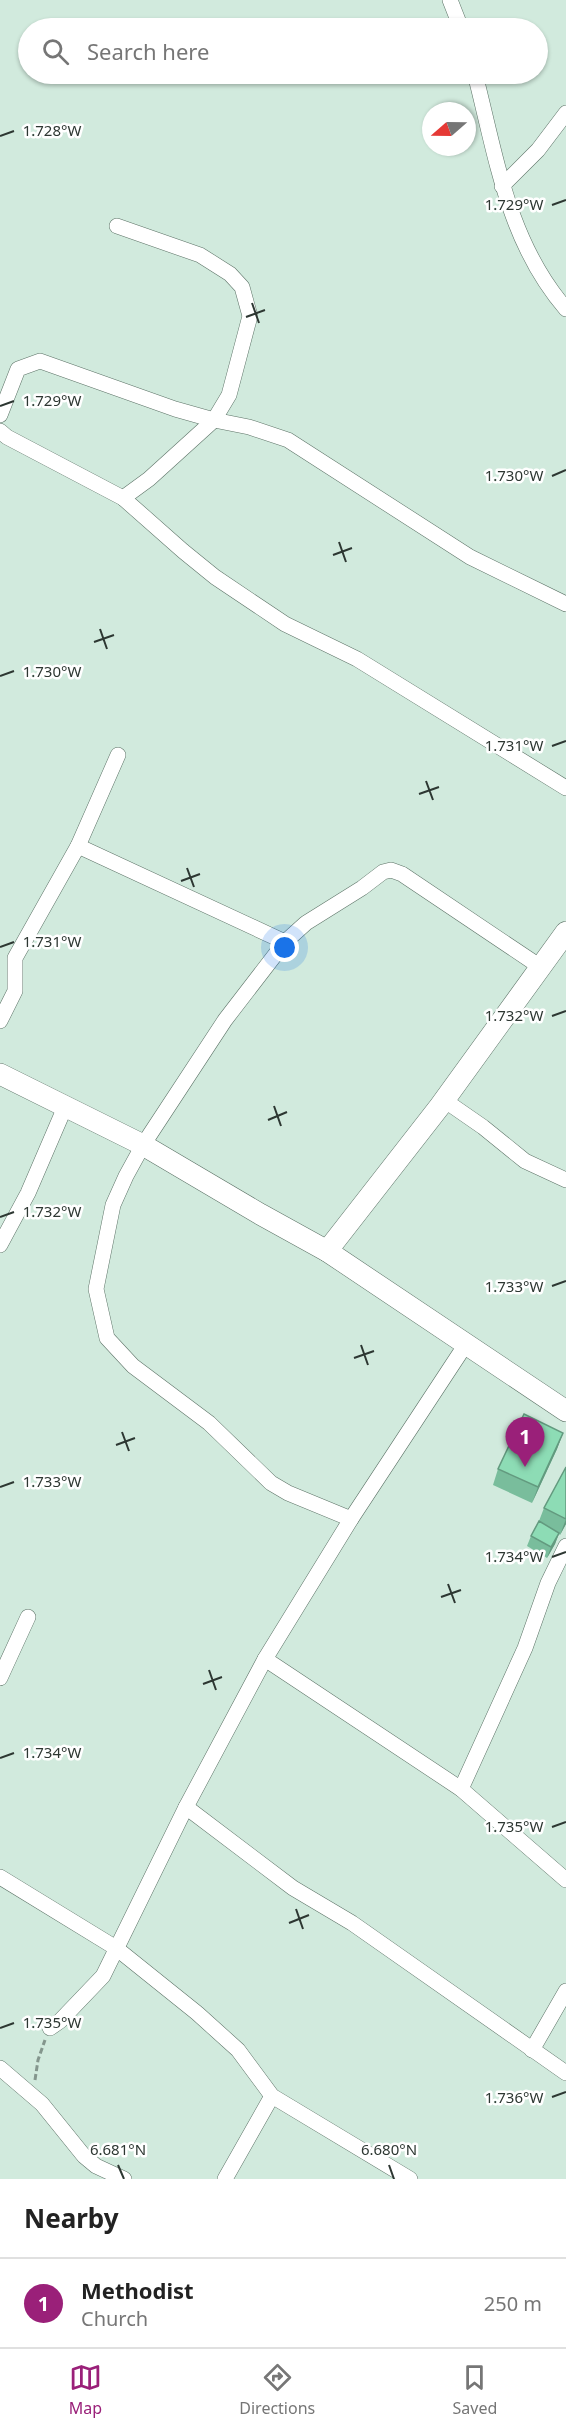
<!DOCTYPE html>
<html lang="en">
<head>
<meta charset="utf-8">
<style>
  body { margin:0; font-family:"Noto Sans",sans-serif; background:#f6f6f6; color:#222 }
  .compass { position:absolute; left:422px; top:102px; width:54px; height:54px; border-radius:50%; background:#fff; box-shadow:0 2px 4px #0004; rotate:250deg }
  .you { position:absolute; left:285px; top:948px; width:21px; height:21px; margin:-15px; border:4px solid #fff; border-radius:50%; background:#1a73e8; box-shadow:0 0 0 9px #1a73e833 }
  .badge { display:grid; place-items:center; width:39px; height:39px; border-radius:50%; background:#9a2079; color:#fff; font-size:20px; font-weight:700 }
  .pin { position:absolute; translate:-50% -50px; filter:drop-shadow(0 2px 3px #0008) }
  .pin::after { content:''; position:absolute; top:32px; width:21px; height:18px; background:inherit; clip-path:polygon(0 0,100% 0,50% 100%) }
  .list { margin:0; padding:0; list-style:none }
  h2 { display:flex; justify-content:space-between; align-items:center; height:78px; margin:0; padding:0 24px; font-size:26px }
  h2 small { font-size:20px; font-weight:400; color:#767676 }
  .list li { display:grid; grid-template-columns:39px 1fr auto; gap:18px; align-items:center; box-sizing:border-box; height:90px; padding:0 24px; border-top:2px solid #e0e0e0 }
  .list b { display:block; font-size:22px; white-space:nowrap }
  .list p { margin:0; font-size:20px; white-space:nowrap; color:#767676 }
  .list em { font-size:20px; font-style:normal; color:#767676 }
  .icon { flex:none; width:33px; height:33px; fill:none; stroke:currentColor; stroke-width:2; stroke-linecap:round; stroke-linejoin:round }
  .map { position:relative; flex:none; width:566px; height:2179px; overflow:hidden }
  .search { position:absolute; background:#fff; box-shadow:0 2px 4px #0004; left:18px; right:18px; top:18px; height:66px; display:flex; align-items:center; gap:15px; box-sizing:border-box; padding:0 21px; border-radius:33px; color:#767676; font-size:22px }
  .sheet { height:168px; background:#fff }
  nav { display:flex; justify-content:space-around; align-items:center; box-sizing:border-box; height:84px; border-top:2px solid #e0e0e0; background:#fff; font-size:16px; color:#767676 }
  nav a { display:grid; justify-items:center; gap:3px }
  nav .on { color:#9a2079 }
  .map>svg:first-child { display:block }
</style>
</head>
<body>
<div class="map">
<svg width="566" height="2179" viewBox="0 0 566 2179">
  <rect width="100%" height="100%" fill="#d1eadd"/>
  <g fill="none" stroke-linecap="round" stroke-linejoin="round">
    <g stroke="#5d7367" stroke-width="16">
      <g id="street">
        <polyline points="450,0 461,28"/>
        <path d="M475,74C496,156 508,242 566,309"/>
        <polyline points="502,186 538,150 566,113"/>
        <polyline points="117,226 200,255 230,274 242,287 250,316 229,395 214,420 149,479 123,498"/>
        <polyline points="0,415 18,369 40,361 175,409 214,420 249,427 288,440 470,557 566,604"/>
        <polyline points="0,431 7,437 123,498 183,551 215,577 285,624 357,659 566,788"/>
        <polyline points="78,846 285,942"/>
        <polyline points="0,1021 15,991 15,958 78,846 118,755"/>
        <polyline points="444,1100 483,1127 525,1161 566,1180"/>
        <polyline points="0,1245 28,1193 65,1107"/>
        <polyline points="351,1519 288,1493 271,1483 209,1423 133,1366 107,1338 96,1289 113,1205 126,1176 143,1145 225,1020 285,942 306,923 362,888 383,872 391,870 402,874 539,966"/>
        <polyline points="265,1659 461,1789 566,1880"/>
        <polyline points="0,1678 28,1617"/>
        <polyline points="461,1789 525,1648 548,1583 566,1546"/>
        <polyline points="186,1807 293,1888 352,1923 566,2073"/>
        <polyline points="0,1877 116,1948 197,2013 238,2050 272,2096 410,2179"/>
        <polyline points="50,2028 60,2021 103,1976 186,1807 265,1659 351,1519 466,1344"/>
        <polyline points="532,2050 566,1991"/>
        <polyline points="0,2068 42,2104 84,2156 96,2166 124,2179"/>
        <polyline points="225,2179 272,2096"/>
      </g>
    </g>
    <g stroke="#5d7367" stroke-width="22">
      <g id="secondary">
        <polyline points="0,1074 143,1145 260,1214 327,1251 566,1411"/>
        <polyline points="327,1251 440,1106 566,932"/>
      </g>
    </g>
    <polyline stroke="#84968d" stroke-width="3" stroke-dasharray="6 3" stroke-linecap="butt" points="35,2080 38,2060 45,2040"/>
    <use href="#street" stroke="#fff" stroke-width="15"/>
    <use href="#secondary" stroke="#fff" stroke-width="21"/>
  </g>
  <g fill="#79bd9c">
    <polygon points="563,1433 557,1449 532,1503 493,1485 498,1469"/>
    <polygon points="566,1467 566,1524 560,1535 559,1534 555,1544 547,1558 527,1546 531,1536 539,1521 544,1508"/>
  </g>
  <g fill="#639a7f">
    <polygon points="563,1433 557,1449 532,1503 538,1487"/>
    <polygon points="566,1519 566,1524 560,1535"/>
    <polygon points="559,1533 555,1544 547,1558 551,1547"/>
  </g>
  <g fill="#8ddcb5" stroke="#639a7f" stroke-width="1.5">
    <polygon points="524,1414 563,1433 538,1487 498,1469"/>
    <polygon points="566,1467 566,1519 544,1508"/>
    <polygon points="539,1521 559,1533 551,1547 531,1536"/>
  </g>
  <path fill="none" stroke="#2d3732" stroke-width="2" d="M0,136L14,131M552,205L566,200M252,303L259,323M246,317L265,310M0,406L14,401M552,476L566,470M339,542L346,562M333,555L352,548M100,629L107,649M94,642L114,635M0,676L14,671M552,746L566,741M426,781L433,800M419,794L439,787M187,868L194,887M181,881L200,874M0,947L14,942M552,1016L566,1011M274,1106L281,1126M268,1120L287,1112M0,1217L14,1212M552,1286L566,1281M361,1345L368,1365M354,1358L374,1351M122,1432L129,1451M116,1445L135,1438M0,1487L14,1482M552,1557L566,1552M448,1584L455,1603M441,1597L461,1590M209,1670L216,1690M203,1684L222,1677M0,1758L14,1753M552,1827L566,1822M296,1909L303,1929M289,1923L309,1915M0,2028L14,2023M552,2097L566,2092M118,2165L124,2179M389,2165L394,2179"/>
  <g font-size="15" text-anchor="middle" fill="#2d3732" stroke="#fff" stroke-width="5" stroke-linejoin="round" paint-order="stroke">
    <text x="52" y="136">1.728°W</text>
    <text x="514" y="210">1.729°W</text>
    <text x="52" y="406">1.729°W</text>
    <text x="514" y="481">1.730°W</text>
    <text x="52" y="677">1.730°W</text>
    <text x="514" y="751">1.731°W</text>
    <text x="52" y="947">1.731°W</text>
    <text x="514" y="1021">1.732°W</text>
    <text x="52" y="1217">1.732°W</text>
    <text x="514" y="1292">1.733°W</text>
    <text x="52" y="1487">1.733°W</text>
    <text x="514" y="1562">1.734°W</text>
    <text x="52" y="1758">1.734°W</text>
    <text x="514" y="1832">1.735°W</text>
    <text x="52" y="2028">1.735°W</text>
    <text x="514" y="2103">1.736°W</text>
    <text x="118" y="2155">6.681°N</text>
    <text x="389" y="2155">6.680°N</text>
  </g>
</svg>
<svg class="compass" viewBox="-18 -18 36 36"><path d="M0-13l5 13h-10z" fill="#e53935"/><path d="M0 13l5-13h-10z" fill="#767676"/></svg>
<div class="you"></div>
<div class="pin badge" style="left:525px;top:1467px">1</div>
<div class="search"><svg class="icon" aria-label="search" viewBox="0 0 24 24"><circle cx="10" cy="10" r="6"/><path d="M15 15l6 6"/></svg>Search here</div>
</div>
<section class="sheet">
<h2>Nearby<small></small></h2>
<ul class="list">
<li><span class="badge">1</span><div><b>Methodist</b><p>Church</p></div><em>250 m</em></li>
</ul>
</section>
<nav>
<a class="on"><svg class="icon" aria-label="map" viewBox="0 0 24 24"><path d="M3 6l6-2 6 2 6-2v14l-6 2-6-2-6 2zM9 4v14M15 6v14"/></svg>Map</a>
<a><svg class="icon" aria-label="directions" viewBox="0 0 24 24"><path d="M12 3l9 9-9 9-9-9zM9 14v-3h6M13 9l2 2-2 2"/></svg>Directions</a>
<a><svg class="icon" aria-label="saved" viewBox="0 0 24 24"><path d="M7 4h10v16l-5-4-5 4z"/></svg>Saved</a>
</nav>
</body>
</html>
